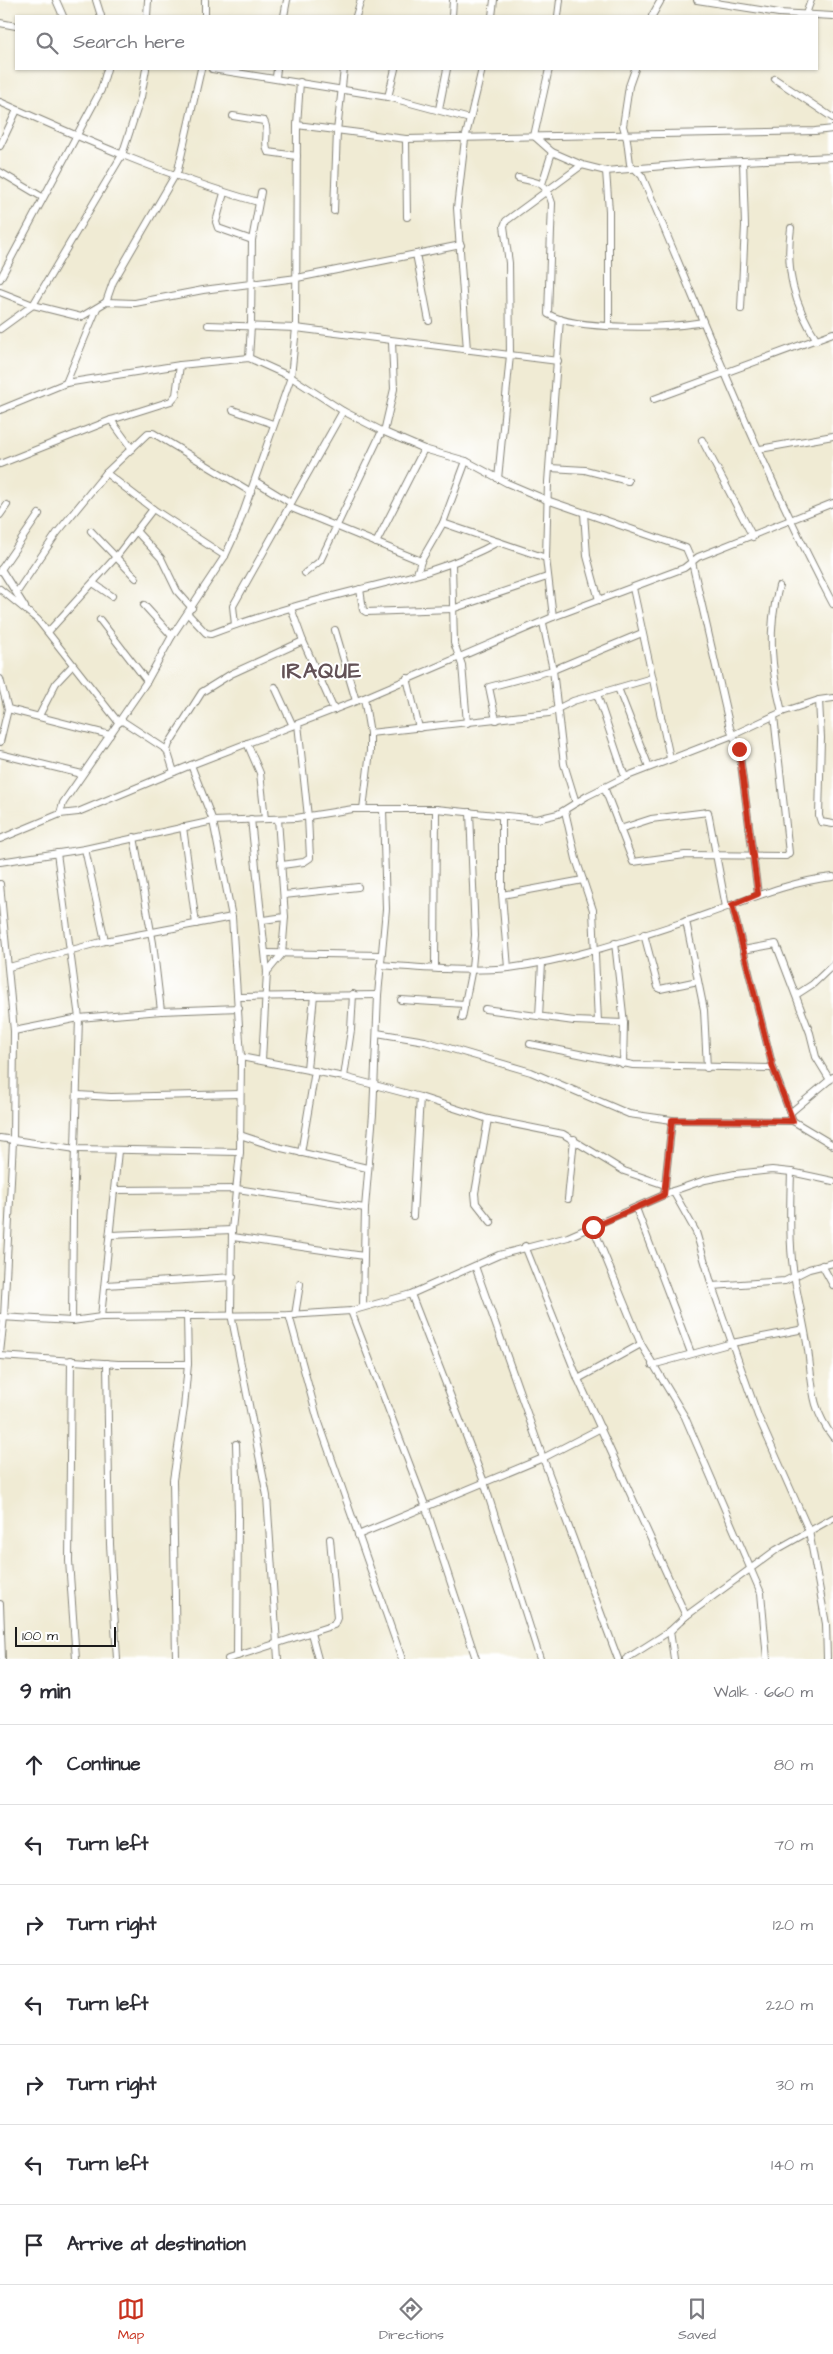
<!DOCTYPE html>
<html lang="en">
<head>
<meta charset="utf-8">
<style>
  body { margin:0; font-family:"Architects Daughter",sans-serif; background:#f7f7f7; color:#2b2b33 }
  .scale { position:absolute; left:15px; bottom:12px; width:101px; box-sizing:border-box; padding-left:5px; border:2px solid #1c1c1c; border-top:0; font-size:14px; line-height:18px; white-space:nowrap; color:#1c1c1c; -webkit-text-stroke:4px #fff; paint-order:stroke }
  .stop { position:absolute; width:15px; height:15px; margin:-11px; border:4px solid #c8321e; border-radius:50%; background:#fff }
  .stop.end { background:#c8321e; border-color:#fff; box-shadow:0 1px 5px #0008 }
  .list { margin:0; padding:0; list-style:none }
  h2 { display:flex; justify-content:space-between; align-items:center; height:65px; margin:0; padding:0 20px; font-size:21px }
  h2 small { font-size:16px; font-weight:400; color:#7c7c81 }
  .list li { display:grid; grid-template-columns:32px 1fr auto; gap:15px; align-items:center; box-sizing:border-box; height:80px; padding:0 20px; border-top:1px solid #e1e1e2 }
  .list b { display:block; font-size:19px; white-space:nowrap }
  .list em { font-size:16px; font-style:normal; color:#7c7c81 }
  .icon { flex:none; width:28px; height:28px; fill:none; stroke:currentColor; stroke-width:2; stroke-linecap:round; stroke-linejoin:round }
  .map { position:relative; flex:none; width:833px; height:1659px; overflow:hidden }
  .search { position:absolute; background:#fff; box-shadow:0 1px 4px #0004; left:15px; right:15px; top:15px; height:55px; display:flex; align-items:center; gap:12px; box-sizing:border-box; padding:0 18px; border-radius:0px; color:#7c7c81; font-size:19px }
  .sheet { height:625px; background:#fff }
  nav { display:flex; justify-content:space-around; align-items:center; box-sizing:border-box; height:70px; border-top:1px solid #e1e1e2; background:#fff; font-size:14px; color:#7c7c81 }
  nav a { display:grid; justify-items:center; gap:2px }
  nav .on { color:#c8321e }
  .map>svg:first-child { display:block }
</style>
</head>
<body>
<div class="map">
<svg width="833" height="1659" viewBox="0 0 833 1659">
  <rect width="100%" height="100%" fill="#fff"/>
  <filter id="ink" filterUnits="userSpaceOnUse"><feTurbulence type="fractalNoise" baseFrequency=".02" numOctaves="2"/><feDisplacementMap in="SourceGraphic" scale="10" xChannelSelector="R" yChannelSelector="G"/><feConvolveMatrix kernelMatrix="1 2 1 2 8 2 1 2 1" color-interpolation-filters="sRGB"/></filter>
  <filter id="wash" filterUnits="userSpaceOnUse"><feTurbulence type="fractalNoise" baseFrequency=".0096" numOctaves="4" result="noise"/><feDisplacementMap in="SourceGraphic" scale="20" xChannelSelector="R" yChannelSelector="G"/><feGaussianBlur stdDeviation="1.12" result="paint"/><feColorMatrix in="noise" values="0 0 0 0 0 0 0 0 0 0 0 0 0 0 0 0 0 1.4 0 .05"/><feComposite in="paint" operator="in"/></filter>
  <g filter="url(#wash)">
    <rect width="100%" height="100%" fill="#f0ebd4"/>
  </g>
  <g filter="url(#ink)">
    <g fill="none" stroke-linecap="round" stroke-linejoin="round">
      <g stroke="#868478" stroke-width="8">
        <g id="street">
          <polyline points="56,0 63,16"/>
          <polyline points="96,0 101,16"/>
          <polyline points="205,0 205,16"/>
          <polyline points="697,0 779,13 833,16"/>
          <polyline points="806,14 811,0"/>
          <polyline points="147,16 148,0"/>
          <polyline points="284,16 287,0"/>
          <polyline points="356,16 361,0"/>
          <polyline points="452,16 453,0"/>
          <polyline points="492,16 494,0"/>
          <polyline points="558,16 560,0"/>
          <polyline points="652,16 661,0"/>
          <polyline points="0,23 16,26"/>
          <polyline points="212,69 388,97 470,119 465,139 457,208 467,350"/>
          <polyline points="549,69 534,136 552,152 582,165 606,171 699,163 833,157"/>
          <path d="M635,69L629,86L623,126L627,140L630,164L642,176C703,319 760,466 833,604"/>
          <polyline points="276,77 277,69"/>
          <polyline points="775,79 833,118"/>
          <polyline points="388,97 395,69"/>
          <path d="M0,102C85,140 169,177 258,202"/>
          <polyline points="439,109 447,69"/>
          <path d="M233,116L264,121C270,130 263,143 268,152L297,156"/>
          <polyline points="470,119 482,69"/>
          <polyline points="297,125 406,139 815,131 833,129"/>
          <polyline points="406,139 407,217"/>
          <polyline points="0,146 17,110"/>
          <polyline points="606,171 609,211 609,326"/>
          <polyline points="0,172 42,197"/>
          <path d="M518,178C539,183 545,181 552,203L548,314C575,331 671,328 703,322"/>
          <polyline points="542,184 552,152"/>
          <polyline points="224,193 216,222 218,228 252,240"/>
          <polyline points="334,211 337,131 344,69"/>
          <path d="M791,228C785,270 794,305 817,340"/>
          <polyline points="416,254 429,321"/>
          <polyline points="0,279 101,90 107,69"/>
          <polyline points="0,292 33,305 81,317 106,302 135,303 203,290 297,278 461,245"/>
          <polyline points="106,302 113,282 178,170 201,69"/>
          <polyline points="741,309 745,226 743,161"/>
          <polyline points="208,325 296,328 558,361"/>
          <polyline points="0,329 33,305 122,155 141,97 146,69"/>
          <polyline points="249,358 251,326 252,240 261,192"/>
          <polyline points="66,383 97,308"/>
          <polyline points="654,399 833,333"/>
          <polyline points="0,410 66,383 180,365 249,358 291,377 343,411 382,431 424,449 466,461 507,483 547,500 686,548 692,562 730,728 739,749 758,894"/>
          <polyline points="233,410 273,424"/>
          <polyline points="111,420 132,449"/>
          <polyline points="384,432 394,389 392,342"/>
          <polyline points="702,440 753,537"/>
          <polyline points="760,449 833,436"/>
          <polyline points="0,464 111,420 171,401 176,395 180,365"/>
          <polyline points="550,468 585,470 628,481"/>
          <polyline points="106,473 153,509 225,556"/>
          <polyline points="498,479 510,355 509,263 504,226 506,221 582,165"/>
          <polyline points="255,481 291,503"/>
          <polyline points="289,507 421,561"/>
          <polyline points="584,513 587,556 599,600"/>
          <polyline points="0,515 7,505"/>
          <polyline points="443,523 546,558"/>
          <polyline points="91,531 136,578"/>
          <polyline points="137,532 161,558 177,591 192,608"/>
          <polyline points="376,543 424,449"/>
          <polyline points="452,564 454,643 462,665 467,723"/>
          <polyline points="1,569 25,607"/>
          <polyline points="0,571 39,514"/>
          <polyline points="305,573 320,561 382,431"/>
          <polyline points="417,574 421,561 443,523 466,461"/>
          <polyline points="93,583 112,596"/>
          <path d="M779,586C767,630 771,668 782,712"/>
          <polyline points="633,588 670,758"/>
          <polyline points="0,589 38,620 119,723"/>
          <polyline points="360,589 363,610 366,612 452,609 547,577"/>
          <polyline points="17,592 57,533 106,473 148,433 153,433 251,492"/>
          <polyline points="144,605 172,636"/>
          <polyline points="291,608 303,641 334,710"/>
          <path d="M188,614L206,633L211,634C258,616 308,602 357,590C406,578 453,567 498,542"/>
          <polyline points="553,617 546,558 548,482 560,319"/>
          <polyline points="100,620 147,681"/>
          <polyline points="543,623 553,670 564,764 576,803"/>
          <polyline points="235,625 233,606 343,411"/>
          <polyline points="335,630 356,701"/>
          <polyline points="48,632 116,557 153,509"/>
          <polyline points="407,678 419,728"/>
          <polyline points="0,679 8,709 110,735"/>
          <polyline points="275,687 293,726"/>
          <polyline points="618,688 649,767"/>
          <polyline points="597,694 625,777"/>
          <polyline points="819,700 821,738 819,816 821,822 833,824"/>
          <polyline points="39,716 56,683 72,666"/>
          <polyline points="121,720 167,750"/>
          <polyline points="496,720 489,687 553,670 642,633"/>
          <polyline points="370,733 549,713 573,701 652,678"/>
          <polyline points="0,742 8,709"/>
          <polyline points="247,743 260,773 265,819"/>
          <polyline points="0,754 82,774"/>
          <polyline points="191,765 213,821 232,917 241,1057 240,1152 232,1230 231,1314 267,1496 278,1659"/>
          <polyline points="174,772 167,750 169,744 202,692 231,674 303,641"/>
          <polyline points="604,787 633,862 685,855 786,856 789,853 774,716"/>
          <polyline points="363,809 370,751 370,733 364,698"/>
          <polyline points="565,811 576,859 593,910 598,1022"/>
          <polyline points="60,814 63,803 147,681 172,636 225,556 237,530 291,377 296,328 297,125 300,82"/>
          <polyline points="502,816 502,895 508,968"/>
          <polyline points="251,819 267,972 262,1060"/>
          <polyline points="183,827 196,924"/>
          <polyline points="620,829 651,819 708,812 726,907"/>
          <polyline points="134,837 153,943 161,1011"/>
          <polyline points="0,839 60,814 78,812 191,765 364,698 553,617 684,568 698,557 833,503"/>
          <polyline points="85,849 105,941"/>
          <polyline points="57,853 79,1018 73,1212 72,1321"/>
          <polyline points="0,862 85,849 213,821 296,818 353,809 436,809 537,819 558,814 587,796 625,777 733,735 782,712 819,700 833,698"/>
          <polyline points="282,865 304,862 310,858 308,817 298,724"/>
          <polyline points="0,884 14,1031 13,1141 4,1317 0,1353"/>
          <polyline points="284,895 358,887"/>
          <polyline points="502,895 583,880"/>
          <polyline points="732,905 773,1068 793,1121"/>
          <polyline points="263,920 285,917"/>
          <polyline points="686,921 704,1010 707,1068"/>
          <polyline points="644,934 658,987 660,989 698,981"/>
          <polyline points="615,943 624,1023 623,1064"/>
          <polyline points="743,950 776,944 810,1033 816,1057 830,1080"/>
          <polyline points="266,953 381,955"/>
          <path d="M380,965C419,968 471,972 509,968C573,960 635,938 696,918C741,903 785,882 833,877"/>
          <polyline points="9,967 105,941 232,917"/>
          <polyline points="435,967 436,809"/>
          <polyline points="267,972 282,954 285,917 278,819"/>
          <polyline points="796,995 813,984 833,965"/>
          <polyline points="239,997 378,995"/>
          <polyline points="401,1000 465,1004"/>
          <polyline points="485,1009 574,1021 624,1023"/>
          <polyline points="539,1016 542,963"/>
          <polyline points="462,1018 472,968 475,935 470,812"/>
          <polyline points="14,1031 79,1018 161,1011 239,1008"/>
          <polyline points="377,1033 425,1041 531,1072 629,1114 672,1120 793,1121 833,1145"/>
          <polyline points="530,1044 633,1065 773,1068"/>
          <polyline points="241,1057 344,1077 420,1097 488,1119 563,1134 624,1171 665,1185"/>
          <polyline points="307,1069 314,995"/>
          <polyline points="344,1077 351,1030 353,994"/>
          <polyline points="78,1095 111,1097 240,1094"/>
          <polyline points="790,1113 833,1077"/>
          <polyline points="488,1119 475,1193 476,1203 491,1222"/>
          <polyline points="240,1135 273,1146 367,1168"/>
          <polyline points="0,1138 76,1149 240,1152"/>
          <polyline points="301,1153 315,1071"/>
          <path d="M791,1172C790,1201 789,1231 792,1260C795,1290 804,1320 808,1350C813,1385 810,1407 833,1437"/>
          <polyline points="116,1190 237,1189 365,1208"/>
          <polyline points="673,1191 696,1232 712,1286 732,1343 804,1329"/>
          <polyline points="664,1195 672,1120"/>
          <polyline points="568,1199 574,1139"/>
          <polyline points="636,1208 691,1353"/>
          <polyline points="413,1216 420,1097"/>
          <polyline points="593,1227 641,1344 685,1417 761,1593 767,1659"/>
          <polyline points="111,1235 232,1230"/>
          <polyline points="233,1237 364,1256"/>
          <polyline points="525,1246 578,1379 686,1616"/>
          <polyline points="822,1265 833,1285"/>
          <polyline points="475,1266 543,1458 618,1659"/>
          <polyline points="106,1285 233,1277"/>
          <polyline points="712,1286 785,1281 809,1269 833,1263"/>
          <polyline points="411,1294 484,1482 540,1659"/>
          <polyline points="363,1306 365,1208 373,1114 378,995 386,909 383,809"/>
          <polyline points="351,1311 425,1505 476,1659"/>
          <polyline points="289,1315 317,1417 402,1659"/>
          <polyline points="295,1315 300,1284"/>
          <polyline points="0,1317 72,1321 101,1317 289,1315 351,1311 411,1294 499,1255 568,1237 673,1191 705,1180 735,1174 772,1170 791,1172 833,1181"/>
          <polyline points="101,1317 118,1151"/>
          <polyline points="0,1356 118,1364 188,1364"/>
          <polyline points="71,1360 69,1561 76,1659"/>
          <polyline points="107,1363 110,1544 117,1659"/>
          <polyline points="652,1365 732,1343 758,1416 809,1531 826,1624 827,1659"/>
          <polyline points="578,1379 641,1344"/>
          <polyline points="236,1444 238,1514 237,1656"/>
          <polyline points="358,1535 543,1458 601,1428"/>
          <polyline points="0,1604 2,1659"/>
          <polyline points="670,1631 674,1659"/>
          <polyline points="311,1633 318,1659"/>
          <polyline points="176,1659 173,1480 184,1408 188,1364 187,1315"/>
          <polyline points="228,1659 334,1625 337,1618 330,1539"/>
          <polyline points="626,1659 670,1631 686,1616 776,1550 833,1518"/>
        </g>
      </g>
      <use href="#street" stroke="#fff" stroke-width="6"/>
    </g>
  </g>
  <g fill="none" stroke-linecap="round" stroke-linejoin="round" filter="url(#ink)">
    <polyline stroke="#c8321e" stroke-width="6" points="593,1227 664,1195 672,1120 793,1121 773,1068 732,905 758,894 739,749"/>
  </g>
  <g text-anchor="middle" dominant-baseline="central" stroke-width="4" stroke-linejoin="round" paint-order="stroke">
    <g font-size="22" font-weight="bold" letter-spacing="1" fill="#625156" stroke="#fff">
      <text x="322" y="671">IRAQUE</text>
    </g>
  </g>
</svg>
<div class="scale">100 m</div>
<div class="stop" style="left:593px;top:1227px"></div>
<div class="stop end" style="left:739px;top:749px"></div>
<div class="search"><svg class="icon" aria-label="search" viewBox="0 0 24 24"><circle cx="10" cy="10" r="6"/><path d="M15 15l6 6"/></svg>Search here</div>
</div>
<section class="sheet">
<h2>9 min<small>Walk · 660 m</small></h2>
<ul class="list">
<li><svg class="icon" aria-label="ahead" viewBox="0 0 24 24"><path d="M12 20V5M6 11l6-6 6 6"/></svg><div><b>Continue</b></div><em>80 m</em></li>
<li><svg class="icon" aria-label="left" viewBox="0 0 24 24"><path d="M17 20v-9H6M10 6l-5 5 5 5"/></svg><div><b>Turn left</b></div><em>70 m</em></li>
<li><svg class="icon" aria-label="right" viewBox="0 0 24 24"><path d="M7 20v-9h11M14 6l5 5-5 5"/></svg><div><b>Turn right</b></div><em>120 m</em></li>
<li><svg class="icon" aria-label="left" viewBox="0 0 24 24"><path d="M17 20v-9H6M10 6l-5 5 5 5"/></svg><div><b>Turn left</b></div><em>220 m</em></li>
<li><svg class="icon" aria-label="right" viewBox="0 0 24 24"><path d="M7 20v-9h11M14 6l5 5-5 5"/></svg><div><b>Turn right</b></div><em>30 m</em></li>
<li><svg class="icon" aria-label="left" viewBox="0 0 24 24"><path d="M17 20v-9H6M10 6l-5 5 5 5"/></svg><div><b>Turn left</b></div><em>140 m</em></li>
<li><svg class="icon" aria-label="arrive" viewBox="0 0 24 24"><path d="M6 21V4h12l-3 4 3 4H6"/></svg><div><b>Arrive at destination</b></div></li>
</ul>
</section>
<nav>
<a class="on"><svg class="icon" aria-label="map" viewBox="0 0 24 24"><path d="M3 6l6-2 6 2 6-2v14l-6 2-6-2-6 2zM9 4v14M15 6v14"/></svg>Map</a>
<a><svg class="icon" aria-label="directions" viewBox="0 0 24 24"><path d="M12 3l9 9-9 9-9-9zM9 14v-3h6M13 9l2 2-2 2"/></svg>Directions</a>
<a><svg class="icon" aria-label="saved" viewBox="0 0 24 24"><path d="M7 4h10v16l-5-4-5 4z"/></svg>Saved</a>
</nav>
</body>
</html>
